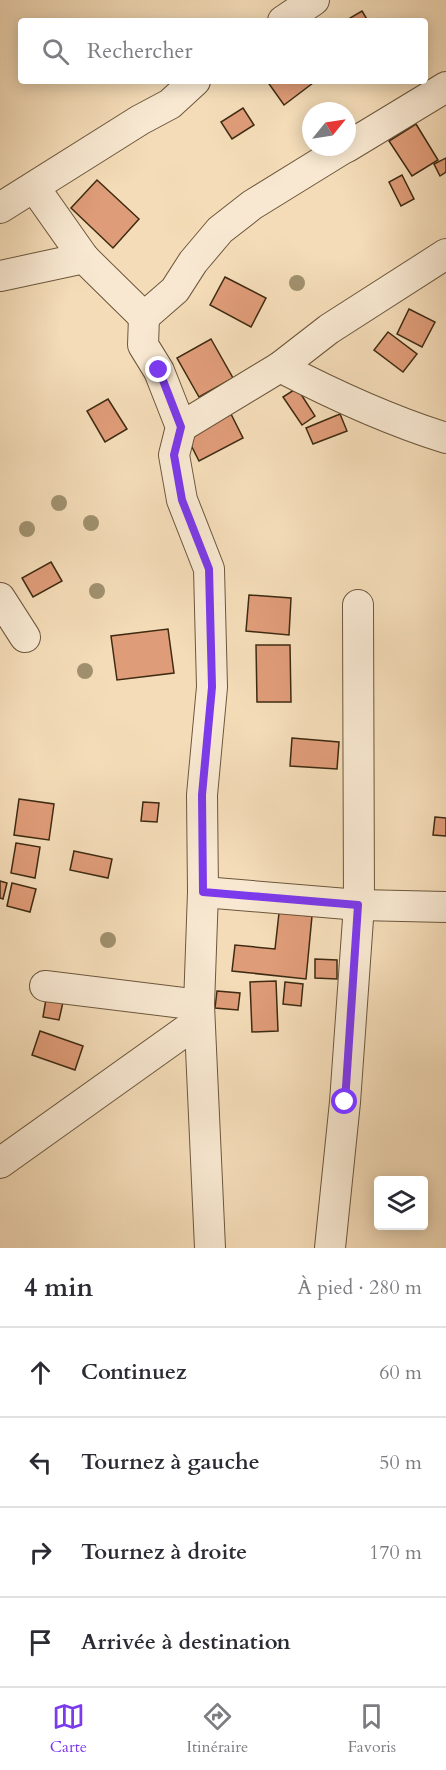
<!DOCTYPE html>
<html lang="fr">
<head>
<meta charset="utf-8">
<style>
  body { margin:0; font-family:Cardo,serif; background:#f2f2f3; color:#2b2b33 }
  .controls { position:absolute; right:18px; bottom:18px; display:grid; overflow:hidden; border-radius:6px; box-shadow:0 3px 15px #0003 }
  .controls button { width:54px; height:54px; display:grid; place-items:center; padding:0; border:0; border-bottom:2px solid #e1e1e2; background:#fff; color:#2b2b33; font:30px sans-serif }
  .compass { position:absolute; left:302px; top:102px; width:54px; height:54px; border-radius:50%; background:#fff; box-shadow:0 3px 15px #0003; rotate:60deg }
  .stop { position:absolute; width:18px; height:18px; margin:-14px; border:4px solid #7c3aed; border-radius:50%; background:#fff }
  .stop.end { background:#7c3aed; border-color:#fff; box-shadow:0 2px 6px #0008 }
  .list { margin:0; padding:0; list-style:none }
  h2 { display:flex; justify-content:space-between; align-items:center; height:78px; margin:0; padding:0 24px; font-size:26px }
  h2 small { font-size:20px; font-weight:400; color:#7c7c81 }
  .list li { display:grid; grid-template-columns:39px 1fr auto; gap:18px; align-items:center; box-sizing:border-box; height:90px; padding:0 24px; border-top:2px solid #e1e1e2 }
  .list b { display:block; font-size:22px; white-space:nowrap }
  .list em { font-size:20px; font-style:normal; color:#7c7c81 }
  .icon { flex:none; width:33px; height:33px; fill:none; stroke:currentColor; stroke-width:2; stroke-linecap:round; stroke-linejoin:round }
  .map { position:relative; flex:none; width:446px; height:1248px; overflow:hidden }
  .search { position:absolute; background:#fff; box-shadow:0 3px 15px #0003; left:18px; right:18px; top:18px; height:66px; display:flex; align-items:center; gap:15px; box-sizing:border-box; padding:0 21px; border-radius:6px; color:#7c7c81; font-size:22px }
  .sheet { height:438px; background:#fff }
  nav { display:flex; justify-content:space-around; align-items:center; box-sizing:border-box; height:84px; border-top:2px solid #e1e1e2; background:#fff; font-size:16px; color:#7c7c81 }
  nav a { display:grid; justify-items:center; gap:3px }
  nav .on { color:#7c3aed }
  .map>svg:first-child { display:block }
</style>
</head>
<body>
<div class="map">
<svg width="446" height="1248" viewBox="0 0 446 1248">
  <rect width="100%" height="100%" fill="#f4dcb8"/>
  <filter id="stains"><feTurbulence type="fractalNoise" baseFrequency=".00333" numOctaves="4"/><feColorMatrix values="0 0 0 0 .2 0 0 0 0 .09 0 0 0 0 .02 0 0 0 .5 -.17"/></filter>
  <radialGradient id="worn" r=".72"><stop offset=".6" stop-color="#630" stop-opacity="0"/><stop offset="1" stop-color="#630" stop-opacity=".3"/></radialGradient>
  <g fill="#df9c78" stroke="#3e2b12" stroke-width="1.5">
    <polygon points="362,11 368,21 345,21"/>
    <polygon points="267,81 311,81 313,83 284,105"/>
    <polygon points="243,108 254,125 232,139 221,122"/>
    <polygon points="416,124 438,160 412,176 389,141"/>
    <polygon points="446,158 446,172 440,176 434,164"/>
    <polygon points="402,175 414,199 401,206 389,182"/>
    <polygon points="97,180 139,219 113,248 71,208"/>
    <polygon points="225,277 266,298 251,327 210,305"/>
    <polygon points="409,309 435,322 422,347 397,334"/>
    <polygon points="388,332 417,354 403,372 374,350"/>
    <polygon points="211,339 233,378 199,397 177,358"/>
    <polygon points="297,388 315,416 302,425 283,397"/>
    <polygon points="108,399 127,429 105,442 87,411"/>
    <polygon points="230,412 243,438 199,461 186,435"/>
    <polygon points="340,414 347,431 313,444 306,428"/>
    <polygon points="51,562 62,581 33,597 22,578"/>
    <polygon points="249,595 291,598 289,635 246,631"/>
    <polygon points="168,629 174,673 117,680 111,636"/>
    <polygon points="256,645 290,645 291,702 257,702"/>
    <polygon points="292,738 339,742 337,769 290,766"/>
    <polygon points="19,799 54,804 49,840 14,835"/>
    <polygon points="143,802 159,803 157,822 141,821"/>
    <polygon points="435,817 446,818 446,836 433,835"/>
    <polygon points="16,843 40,847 35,878 11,873"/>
    <polygon points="74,851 112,859 108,878 70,870"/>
    <polygon points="0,881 7,883 3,899 0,898"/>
    <polygon points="12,883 36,889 30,912 7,906"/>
    <polygon points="279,913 312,916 306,979 232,971 235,945 275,949"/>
    <polygon points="315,959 337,960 337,979 315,978"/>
    <polygon points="276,981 278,1031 252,1032 250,982"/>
    <polygon points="285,982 303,984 301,1006 283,1004"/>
    <polygon points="217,991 240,993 238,1010 215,1008"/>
    <polygon points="46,999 63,1002 59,1020 43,1017"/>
    <polygon points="40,1031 83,1046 75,1070 32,1055"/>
  </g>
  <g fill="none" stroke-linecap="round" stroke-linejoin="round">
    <g stroke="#6c573c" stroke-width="32">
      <g id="minor">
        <polyline points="283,21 314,0"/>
        <polyline points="347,147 446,87"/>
        <polyline points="34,187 84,258"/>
        <polyline points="0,208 140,120 170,104 195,81"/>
        <polyline points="0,276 84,258 144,317"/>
        <path d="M280,367C334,395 388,420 446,438"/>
        <polyline points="181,427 280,367 329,329 446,254"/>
        <polyline points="0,598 25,637"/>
        <polyline points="203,892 359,905 446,907"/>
        <polyline points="45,986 199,1005"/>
        <polyline points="0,1163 199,1021"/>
        <polyline points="210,1248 199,1005 203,892 202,795 212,687 209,569 182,500 174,455 181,427 159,371 143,345 144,317 175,290 193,262 220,230 252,205 346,147"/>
        <polyline points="330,1248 345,1102 359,905 358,605"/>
      </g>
    </g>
    <use href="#minor" stroke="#f8e8d1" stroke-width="30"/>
  </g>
  <g fill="#a0906e">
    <circle cx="297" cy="283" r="8"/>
    <circle cx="59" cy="503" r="8"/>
    <circle cx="91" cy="523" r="8"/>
    <circle cx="27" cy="529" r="8"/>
    <circle cx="97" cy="591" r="8"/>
    <circle cx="85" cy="671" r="8"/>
    <circle cx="108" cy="940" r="8"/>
  </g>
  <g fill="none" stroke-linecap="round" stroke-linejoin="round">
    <polyline stroke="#7c3aed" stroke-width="8" points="159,370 181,427 174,455 182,500 209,569 212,687 202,795 203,892 358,905 345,1102"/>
  </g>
  <rect width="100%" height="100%" filter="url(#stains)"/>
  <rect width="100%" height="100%" fill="url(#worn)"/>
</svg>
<div class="controls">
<button><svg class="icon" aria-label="layers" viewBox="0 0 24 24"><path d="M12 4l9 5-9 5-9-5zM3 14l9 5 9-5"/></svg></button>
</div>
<svg class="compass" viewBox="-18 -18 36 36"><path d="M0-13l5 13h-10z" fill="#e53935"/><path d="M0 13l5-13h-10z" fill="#7c7c81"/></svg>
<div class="stop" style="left:345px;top:1102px"></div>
<div class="stop end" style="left:159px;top:370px"></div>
<div class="search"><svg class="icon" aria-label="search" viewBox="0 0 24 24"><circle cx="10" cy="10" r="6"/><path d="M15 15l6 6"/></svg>Rechercher</div>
</div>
<section class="sheet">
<h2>4 min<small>À pied · 280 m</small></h2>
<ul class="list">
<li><svg class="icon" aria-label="ahead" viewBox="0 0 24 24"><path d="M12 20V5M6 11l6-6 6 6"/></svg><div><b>Continuez</b></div><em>60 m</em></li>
<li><svg class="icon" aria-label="left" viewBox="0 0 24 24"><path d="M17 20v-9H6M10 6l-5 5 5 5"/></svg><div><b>Tournez à gauche</b></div><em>50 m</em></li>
<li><svg class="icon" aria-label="right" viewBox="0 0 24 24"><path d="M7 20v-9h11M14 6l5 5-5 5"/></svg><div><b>Tournez à droite</b></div><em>170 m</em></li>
<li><svg class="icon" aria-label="arrive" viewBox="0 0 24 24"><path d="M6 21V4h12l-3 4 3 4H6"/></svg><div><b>Arrivée à destination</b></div></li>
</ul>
</section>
<nav>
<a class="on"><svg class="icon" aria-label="map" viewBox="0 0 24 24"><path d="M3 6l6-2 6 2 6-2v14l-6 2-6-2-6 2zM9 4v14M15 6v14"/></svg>Carte</a>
<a><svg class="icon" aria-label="directions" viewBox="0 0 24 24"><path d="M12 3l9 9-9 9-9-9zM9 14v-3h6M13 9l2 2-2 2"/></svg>Itinéraire</a>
<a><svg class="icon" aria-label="saved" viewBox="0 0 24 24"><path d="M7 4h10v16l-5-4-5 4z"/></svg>Favoris</a>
</nav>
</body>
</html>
